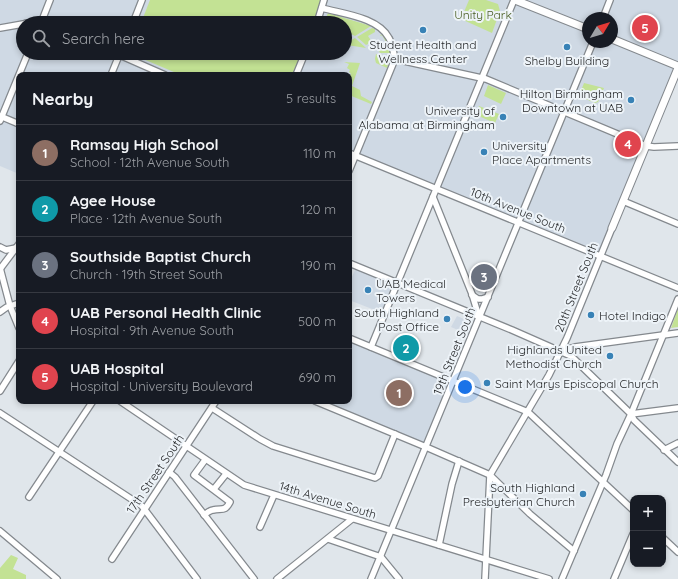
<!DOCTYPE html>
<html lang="en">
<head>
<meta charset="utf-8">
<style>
  body { margin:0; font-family:Quicksand,sans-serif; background:#242831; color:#f1f3f6 }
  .controls { position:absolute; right:12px; bottom:12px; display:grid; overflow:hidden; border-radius:8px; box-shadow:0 2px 6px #0003 }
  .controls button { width:36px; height:36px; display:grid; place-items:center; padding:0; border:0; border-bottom:1px solid #363941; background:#171b24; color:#f1f3f6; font:20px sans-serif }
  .compass { position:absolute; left:582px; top:12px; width:36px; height:36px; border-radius:50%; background:#171b24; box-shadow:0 2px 6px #0003; rotate:52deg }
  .you { position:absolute; left:465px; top:387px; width:14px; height:14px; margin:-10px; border:3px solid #fff; border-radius:50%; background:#1a73e8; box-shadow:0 0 0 6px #1a73e833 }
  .badge { display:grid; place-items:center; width:26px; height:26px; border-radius:50%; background:#3882b6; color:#fff; font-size:13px; font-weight:700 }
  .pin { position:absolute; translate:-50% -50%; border:2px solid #fff; box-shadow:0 1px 4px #0006 }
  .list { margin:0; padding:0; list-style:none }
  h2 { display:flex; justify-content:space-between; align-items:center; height:52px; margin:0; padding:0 16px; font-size:17px }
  h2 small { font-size:13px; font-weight:400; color:#9ea1a6 }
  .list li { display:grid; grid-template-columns:26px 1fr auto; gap:12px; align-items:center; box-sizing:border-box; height:56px; padding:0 16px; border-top:1px solid #363941 }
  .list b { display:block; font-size:15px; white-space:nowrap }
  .list p { margin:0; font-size:13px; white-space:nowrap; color:#9ea1a6 }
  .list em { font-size:13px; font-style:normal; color:#9ea1a6 }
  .icon { flex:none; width:22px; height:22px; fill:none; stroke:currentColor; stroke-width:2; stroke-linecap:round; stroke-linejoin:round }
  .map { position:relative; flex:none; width:678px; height:579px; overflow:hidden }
  .search { position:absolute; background:#171b24; box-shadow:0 2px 6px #0003; left:16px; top:16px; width:336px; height:44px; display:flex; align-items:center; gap:10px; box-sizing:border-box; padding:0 14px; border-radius:22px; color:#9ea1a6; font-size:15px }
  .panel { position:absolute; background:#171b24; box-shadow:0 2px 6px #0003; left:16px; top:72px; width:336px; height:332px; border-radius:8px }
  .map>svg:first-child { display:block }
</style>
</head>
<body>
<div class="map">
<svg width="678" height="579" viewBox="0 0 678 579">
  <rect width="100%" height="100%" fill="#e0e6eb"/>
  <g fill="#cfd9e4" fill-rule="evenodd">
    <path d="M0,0H678V65L597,257L595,258L358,159L349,178V75H19V174L0,166ZM588,18H612V42H588ZM23,23H345V53H23Z"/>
    <polygon points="357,266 398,283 385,314 349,300 349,283"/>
    <polygon points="457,316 471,322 467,334 451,327"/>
    <polygon points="349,338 453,381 426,447 316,401 349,401"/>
  </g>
  <g fill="#c3e294">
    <polygon points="150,0 322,0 315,23 141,23"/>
    <polygon points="469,0 486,0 498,4 500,11 492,33 461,19"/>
    <polygon points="328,13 371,26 355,36 345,31 345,23 324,23 326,19 334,21 326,18"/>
    <polygon points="372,28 375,29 375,32 368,36 372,42 366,45 357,37"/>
    <polygon points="383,34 387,39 391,53 380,53 378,49 380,48 382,49 387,44 382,35 381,36 380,35"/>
    <polygon points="355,38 366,48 347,45 346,43"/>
    <polygon points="129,53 302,53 292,75 181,75"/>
    <polygon points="376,54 389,62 387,68 376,63 375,59"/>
    <polygon points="344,62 360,63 352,86 360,90 361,96 372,102 371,104 349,95 349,77 351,74 349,72 350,70 347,68 349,64"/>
    <polygon points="584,83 604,88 598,102 595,103 579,96"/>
    <polygon points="488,85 506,93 501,104 484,96"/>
    <polygon points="479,106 499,114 495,123 476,115"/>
    <polygon points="678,309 678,327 671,328"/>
    <polygon points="11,555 18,558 13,569 26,575 26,579 0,579 0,568"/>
  </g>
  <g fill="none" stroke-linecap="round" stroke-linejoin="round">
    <g stroke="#84898e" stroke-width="8">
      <g id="minor">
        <path d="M322,8C343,14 378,17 389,38C393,45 393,52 395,59"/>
        <polyline points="603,18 610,0"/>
        <polyline points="26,23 36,23"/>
        <polyline points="41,23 50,0"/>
        <polyline points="133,23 142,0"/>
        <polyline points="317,23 324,0"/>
        <polyline points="0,28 23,24"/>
        <polyline points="115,53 165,75"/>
        <polyline points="395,59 486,79 646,146 654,147 678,146"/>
        <polyline points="111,75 120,53"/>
        <polyline points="296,75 305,53"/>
        <polyline points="0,116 19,124"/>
        <polyline points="0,121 28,53"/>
        <polyline points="349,153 678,288"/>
        <polyline points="349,171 395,59"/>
        <polyline points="433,197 472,294 479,317"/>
        <polyline points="623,201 678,224"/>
        <polyline points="0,247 6,250 16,248"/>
        <polyline points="349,263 512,330 571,356 631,414 678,408"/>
        <polyline points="0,268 10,306 19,328"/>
        <polyline points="0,269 19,244"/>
        <polyline points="472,295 478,299 482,299 488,297"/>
        <polyline points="0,312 7,307 19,303"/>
        <polyline points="349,338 528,412 633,510"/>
        <polyline points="371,347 514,0"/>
        <polyline points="560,351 575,347 678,333"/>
        <polyline points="0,391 19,361"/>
        <polyline points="120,401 244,485 549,579"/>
        <polyline points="315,401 426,447 490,475 530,514 574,551"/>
        <polyline points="212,408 260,439 273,446 375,478 378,476 395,434"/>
        <polyline points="0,413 142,506 197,579"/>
        <polyline points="631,414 634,420 678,462"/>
        <polyline points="664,450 678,443"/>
        <polyline points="169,472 175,477 254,579"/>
        <polyline points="214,489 226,474"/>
        <polyline points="29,497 93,401"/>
        <path d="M204,515C207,513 210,510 213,510C222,508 225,512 230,502L194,475L205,460"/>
        <polyline points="260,527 274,495"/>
        <polyline points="0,531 57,579"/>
        <polyline points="663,538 678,552"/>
        <polyline points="328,539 381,557 399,579"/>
        <polyline points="439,545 452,484 459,461"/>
        <polyline points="112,559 216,401"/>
        <polyline points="277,579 352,519"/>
        <polyline points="371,579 593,42"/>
        <polyline points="485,579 490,475 549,375 567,338 612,228"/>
        <polyline points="562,579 606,475 617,444 631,414 678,299"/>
        <polyline points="614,579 633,534"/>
      </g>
    </g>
    <g stroke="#84898e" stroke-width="9">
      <g id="major">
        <polyline points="515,0 588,29"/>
        <polyline points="612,39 678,66"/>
        <polyline points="612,228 678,68"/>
      </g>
    </g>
    <use href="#minor" stroke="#fff" stroke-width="5.5"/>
    <use href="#major" stroke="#fff" stroke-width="7"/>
  </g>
  <g fill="#3882b6" stroke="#edf3f8" stroke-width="1.5">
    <circle cx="423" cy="30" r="4"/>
    <circle cx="567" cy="47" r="4"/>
    <circle cx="631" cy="100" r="4"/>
    <circle cx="503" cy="117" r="4"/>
    <circle cx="484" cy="152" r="4"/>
    <circle cx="368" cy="290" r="4"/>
    <circle cx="591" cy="315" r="4"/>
    <circle cx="447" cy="319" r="4"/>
    <circle cx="610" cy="356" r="4"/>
    <circle cx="487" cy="383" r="4"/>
    <circle cx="583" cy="494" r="4"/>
  </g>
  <g text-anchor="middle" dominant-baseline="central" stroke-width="4" stroke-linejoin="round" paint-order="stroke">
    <g font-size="12" fill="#495e23" stroke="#edf3f8">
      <text x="483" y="14">Unity Park</text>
    </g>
    <g font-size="12" fill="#27292b" stroke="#edf3f8" text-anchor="end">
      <text x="423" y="44" text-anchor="middle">Student Health and<tspan x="423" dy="14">Wellness Center</tspan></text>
      <text x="567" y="60" text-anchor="middle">Shelby Building</text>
      <text x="623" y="93">Hilton Birmingham<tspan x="623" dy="14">Downtown at UAB</tspan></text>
      <text x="495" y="110">University of<tspan x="495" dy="14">Alabama at Birmingham</tspan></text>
      <text x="492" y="145" text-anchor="start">University<tspan x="492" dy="14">Place Apartments</tspan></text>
      <text x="376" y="283" text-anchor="start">UAB Medical<tspan x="376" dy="14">Towers</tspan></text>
      <text x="439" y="312">South Highland<tspan x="439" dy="14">Post Office</tspan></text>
      <text x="599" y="315" text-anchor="start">Hotel Indigo</text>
      <text x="602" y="349">Highlands United<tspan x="602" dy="14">Methodist Church</tspan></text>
      <text x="495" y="383" text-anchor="start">Saint Marys Episcopal Church</text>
      <text x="575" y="487">South Highland<tspan x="575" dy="14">Presbyterian Church</tspan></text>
    </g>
    <g font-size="12" fill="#27292b" stroke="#edf3f8">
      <text transform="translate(518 210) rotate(22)">10th Avenue South</text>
      <text transform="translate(576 287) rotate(-68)">20th Street South</text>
      <text transform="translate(454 351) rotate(-68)">19th Street South</text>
      <text transform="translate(155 474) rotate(-56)">17th Street South</text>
      <text transform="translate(328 500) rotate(17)">14th Avenue South</text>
    </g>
  </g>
</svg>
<div class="controls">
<button>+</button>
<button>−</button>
</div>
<svg class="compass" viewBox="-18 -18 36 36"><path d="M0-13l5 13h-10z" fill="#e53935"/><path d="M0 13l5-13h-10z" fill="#9ea1a6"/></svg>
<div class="you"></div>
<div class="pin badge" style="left:399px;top:393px;background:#8d6e63">1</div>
<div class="pin badge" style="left:406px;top:348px;background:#0f9aa8">2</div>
<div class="pin badge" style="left:484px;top:277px;background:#6b7280">3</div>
<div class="pin badge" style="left:628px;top:144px;background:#e0444e">4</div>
<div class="pin badge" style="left:645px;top:28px;background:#e0444e">5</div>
<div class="search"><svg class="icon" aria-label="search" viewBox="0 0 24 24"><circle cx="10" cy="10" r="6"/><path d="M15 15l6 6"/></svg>Search here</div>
<section class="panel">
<h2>Nearby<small>5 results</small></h2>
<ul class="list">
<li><span class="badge" style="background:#8d6e63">1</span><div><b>Ramsay High School</b><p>School · 12th Avenue South</p></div><em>110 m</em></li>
<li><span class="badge" style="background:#0f9aa8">2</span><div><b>Agee House</b><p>Place · 12th Avenue South</p></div><em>120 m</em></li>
<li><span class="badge" style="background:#6b7280">3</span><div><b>Southside Baptist Church</b><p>Church · 19th Street South</p></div><em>190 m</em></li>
<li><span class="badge" style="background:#e0444e">4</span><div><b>UAB Personal Health Clinic</b><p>Hospital · 9th Avenue South</p></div><em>500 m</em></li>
<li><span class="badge" style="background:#e0444e">5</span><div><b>UAB Hospital</b><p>Hospital · University Boulevard</p></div><em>690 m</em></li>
</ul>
</section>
</div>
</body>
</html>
